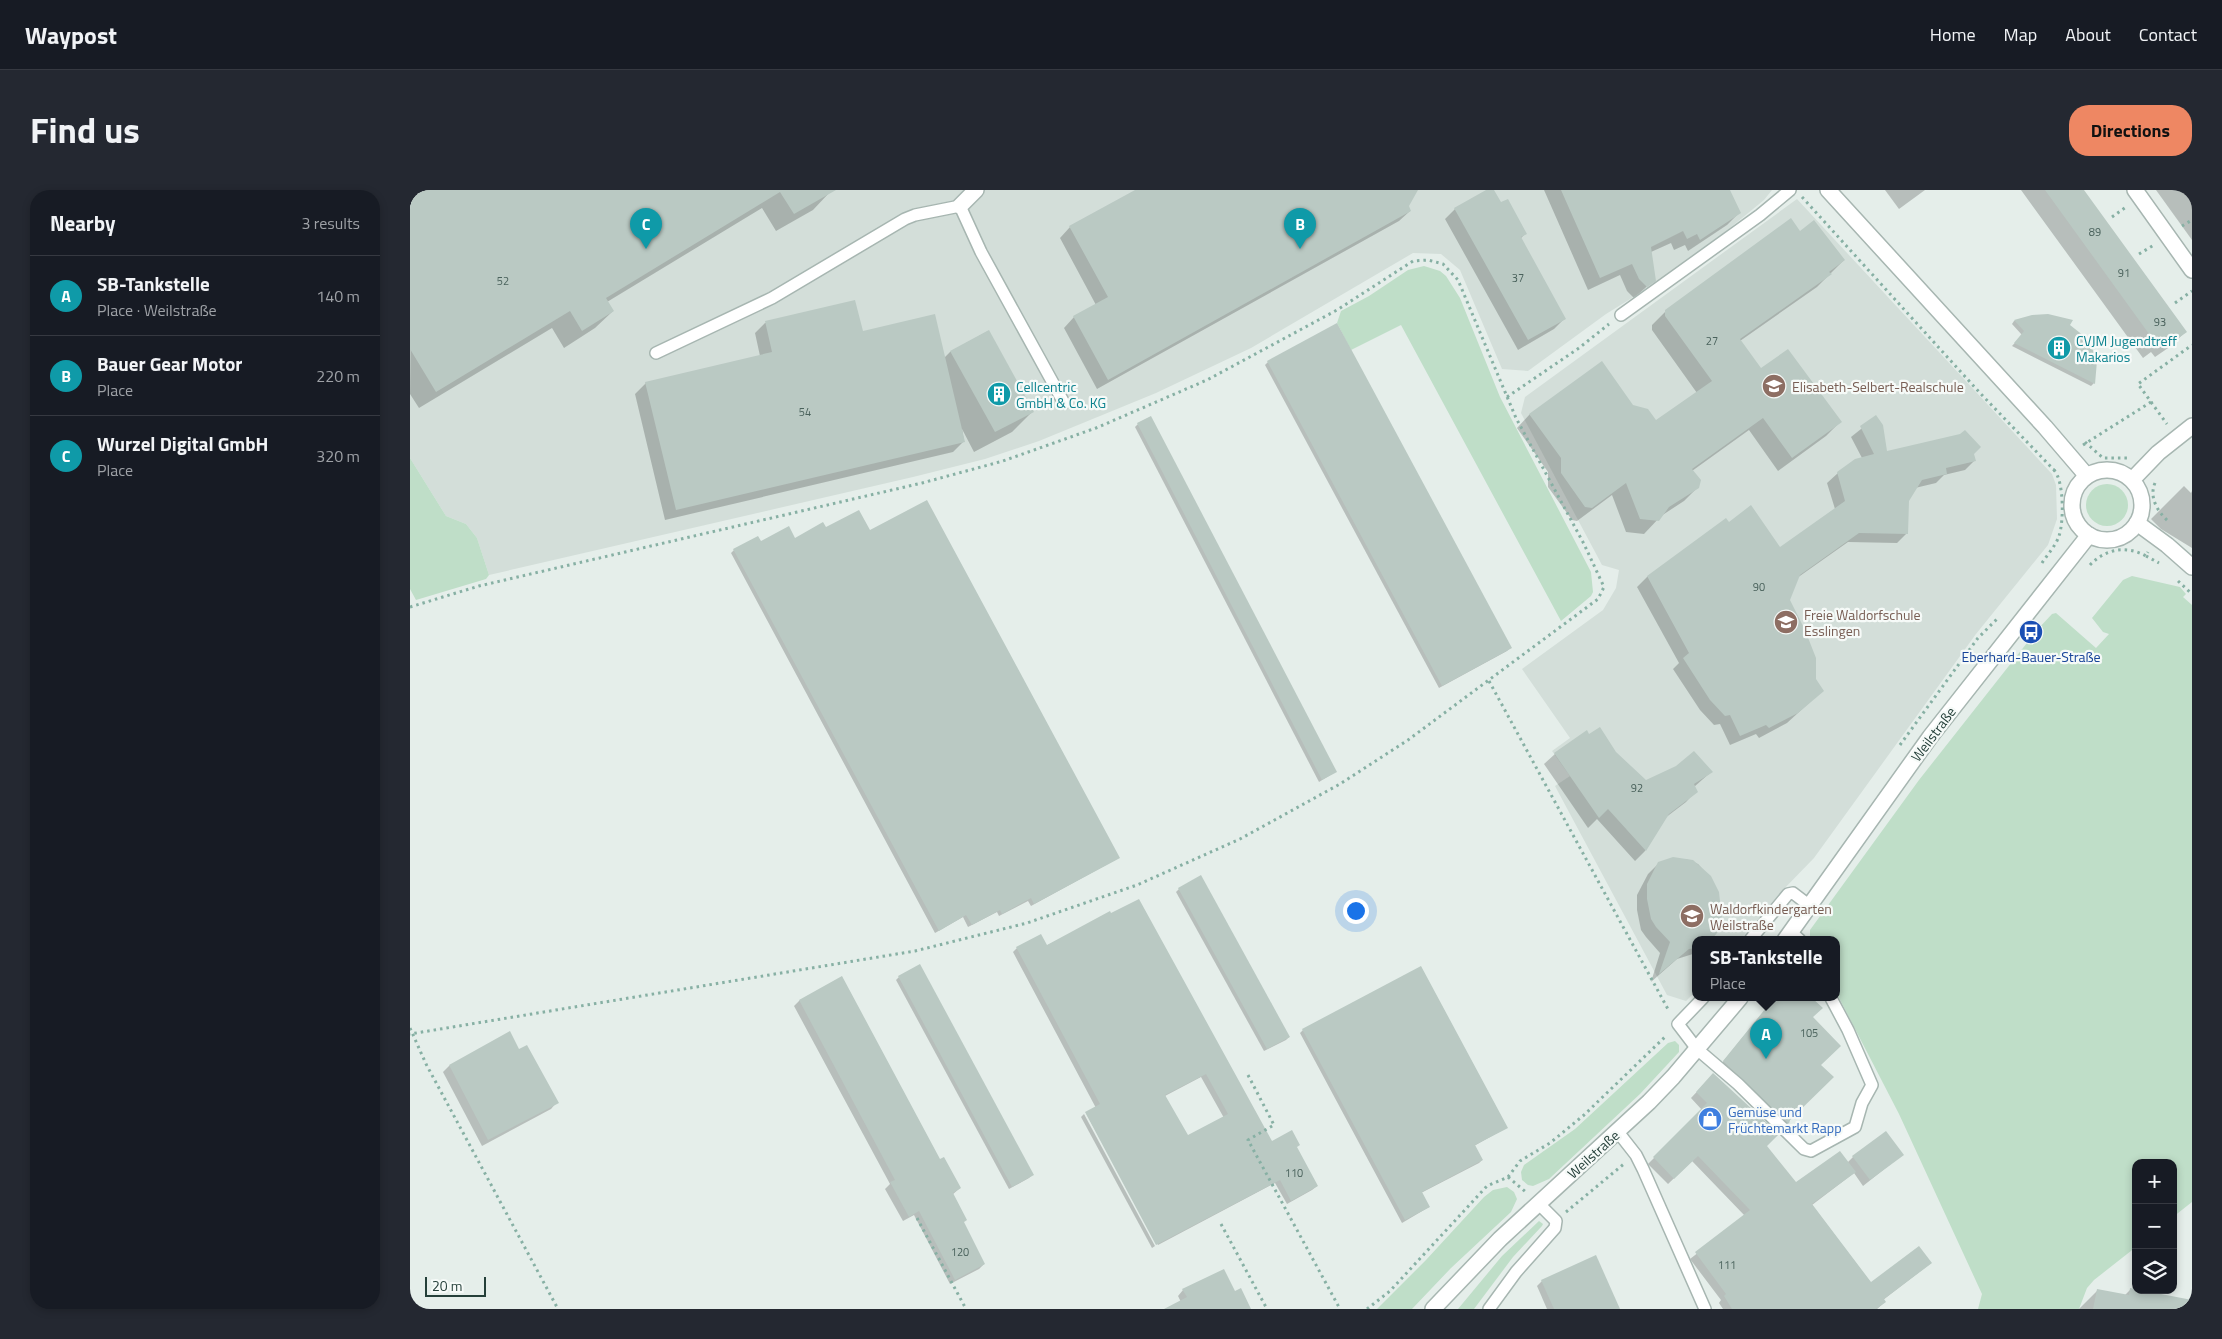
<!DOCTYPE html>
<html lang="en">
<head>
<meta charset="utf-8">
<style>
  body { margin:0; font-family:"Titillium Web",sans-serif; background:#242831; color:#f1f3f6 }
  .controls { position:absolute; right:15px; bottom:15px; display:grid; overflow:hidden; border-radius:10px; box-shadow:0 2px 8px #0003 }
  .controls button { width:45px; height:45px; display:grid; place-items:center; padding:0; border:0; border-bottom:1px solid #363941; background:#171b24; color:#f1f3f6; font:25px sans-serif }
  .scale { position:absolute; left:15px; bottom:12px; width:61px; box-sizing:border-box; padding-left:5px; border:2px solid #243f39; border-top:0; font-size:14px; line-height:18px; white-space:nowrap; color:#243f39; -webkit-text-stroke:4px #f6faf8; paint-order:stroke }
  .you { position:absolute; left:945px; top:720px; width:18px; height:18px; margin:-12px; border:4px solid #fff; border-radius:50%; background:#1a73e8; box-shadow:0 0 0 8px #1a73e833 }
  .badge { display:grid; place-items:center; width:32px; height:32px; border-radius:50%; background:#ee8763; color:#fff; font-size:16px; font-weight:700 }
  .pin { position:absolute; translate:-50% -41px; filter:drop-shadow(0 1px 2px #0008) }
  .pin::after { content:''; position:absolute; top:26px; width:18px; height:15px; background:inherit; clip-path:polygon(0 0,100% 0,50% 100%) }
  .popup { position:absolute; left:1282px; top:746px; width:148px; height:65px; box-sizing:border-box; display:grid; place-content:center; border-radius:10px; background:#171b24; filter:drop-shadow(0 1px 4px #0005); font-size:16px; white-space:nowrap; color:#9ea1a6 }
  .popup b { font-size:19px; color:#f1f3f6 }
  .popup::after { content:''; position:absolute; left:50%; top:100%; margin-left:-10px; border:10px solid transparent; border-top-color:#171b24 }
  .list { margin:0; padding:0; list-style:none }
  h2 { display:flex; justify-content:space-between; align-items:center; height:65px; margin:0; padding:0 20px; font-size:21px }
  h2 small { font-size:16px; font-weight:400; color:#9ea1a6 }
  .list li { display:grid; grid-template-columns:32px 1fr auto; gap:15px; align-items:center; box-sizing:border-box; height:80px; padding:0 20px; border-top:1px solid #363941 }
  .list b { display:block; font-size:19px; white-space:nowrap }
  .list p { margin:0; font-size:16px; white-space:nowrap; color:#9ea1a6 }
  .list em { font-size:16px; font-style:normal; color:#9ea1a6 }
  .icon { flex:none; width:28px; height:28px; fill:none; stroke:currentColor; stroke-width:2; stroke-linecap:round; stroke-linejoin:round }
  .map { position:relative; flex:none; width:1782px; height:1119px; overflow:hidden; border-radius:20px }
  header { display:flex; align-items:center; gap:30px; box-sizing:border-box; height:70px; padding:0 25px; background:#171b24; border-bottom:1px solid #363941 }
  header strong { font-size:24px }
  nav { display:flex; gap:28px; margin-inline-start:auto; font-size:18px }
  .intro { display:flex; align-items:center; justify-content:space-between; box-sizing:border-box; height:120px; padding:0 30px }
  h1 { margin:0; font-size:35px }
  .button { padding:12px 22px; border-radius:20px; background:#ee8763; color:#111; font-size:18px; font-weight:700 }
  main { display:flex; gap:30px; padding:0 30px }
  aside { flex:1; background:#171b24; border-radius:20px; box-shadow:0 2px 8px #0003 }
  .map>svg:first-child { display:block }
</style>
</head>
<body>
<header>
<strong>Waypost</strong>
<nav><a>Home</a><a>Map</a><a>About</a><a>Contact</a></nav>
</header>
<div class="intro"><h1>Find us</h1><a class="button">Directions</a></div>
<main>
<aside>
<h2>Nearby<small>3 results</small></h2>
<ul class="list">
<li><span class="badge" style="background:#0f9aa8">A</span><div><b>SB-Tankstelle</b><p>Place · Weilstraße</p></div><em>140 m</em></li>
<li><span class="badge" style="background:#0f9aa8">B</span><div><b>Bauer Gear Motor</b><p>Place</p></div><em>220 m</em></li>
<li><span class="badge" style="background:#0f9aa8">C</span><div><b>Wurzel Digital GmbH</b><p>Place</p></div><em>320 m</em></li>
</ul>
</aside>
<div class="map">
<svg width="1782" height="1119" viewBox="0 0 1782 1119">
  <rect width="100%" height="100%" fill="#e5eeea"/>
  <g fill="#d3ded9">
    <polygon points="0,0 1362,0 1354,10 1298,56 1238,98 1196,124 1118,181 1092,179 1050,80 1031,64 1003,63 841,158 746,203 629,251 575,269 503,287 79,385 67,348 56,334 36,326 0,268"/>
    <polygon points="1387,9 1642,284 1646,295 1647,329 1638,355 1566,444 1404,668 1370,703 1330,750 1286,750 1286,801 1276,811 1257,805 1145,596 1160,586 1142,561 1160,548 1112,479 1193,420 1206,398 1209,380 1192,375 1111,223 1115,207"/>
  </g>
  <g fill="#bfdec8">
    <polygon points="1014,76 1030,81 1036,86 1050,108 1090,207 1181,382 1183,402 1181,406 1151,431 991,135 941,160 927,133 931,121 959,106 998,80"/>
    <polygon points="0,268 36,326 56,334 67,348 79,385 76,389 6,410 0,399"/>
    <circle cx="1697" cy="315" r="21"/>
    <polygon points="1722,386 1770,397 1776,404 1773,407 1782,415 1782,1012 1763,1027 1763,973 1726,973 1726,1057 1684,1090 1677,1098 1669,1119 1568,1119 1572,1104 1489,924 1426,802 1426,750 1400,750 1400,740 1509,590 1628,439 1642,424 1646,423 1686,458 1699,444 1693,442 1682,428 1713,390"/>
    <polygon points="1265,851 1269,855 1269,862 1230,904 1139,989 1123,996 1118,995 1112,990 1111,982 1114,975 1165,939 1258,853"/>
    <polygon points="1097,997 1104,1002 1107,1009 1101,1022 1041,1078 1002,1119 967,1119 1016,1070 1074,1007 1083,1000"/>
    <polygon points="1129,1031 1133,1034 1132,1036 1103,1067 1064,1119 1048,1119 1092,1066"/>
  </g>
  <g fill="#0003" fill-rule="evenodd">
    <polygon points="2,0 418,0 420,2 403,20 366,41 352,18 197,112 203,121 185,138 154,158 142,138 9,218 0,204"/>
    <polygon points="727,0 1006,0 997,16 1000,21 989,31 687,199 654,138 664,127 686,115 650,48 660,37"/>
    <polygon points="1079,0 1082,0 1090,14 1116,43 1110,49 1154,129 1144,139 1108,160 1035,29 1045,19"/>
    <polygon points="1134,0 1319,0 1329,23 1317,35 1278,61 1275,55 1264,60 1261,53 1241,62 1244,90 1224,108 1217,101 1210,85 1178,100"/>
    <polygon points="1475,0 1515,0 1489,19"/>
    <polygon points="1611,0 1672,0 1775,142 1761,156 1745,167 1741,162 1733,168"/>
    <polygon points="1746,0 1782,0 1782,50"/>
    <polygon points="1390,43 1434,70 1407,97 1330,151 1350,179 1430,232 1416,246 1368,281 1339,240 1282,281 1288,297 1274,311 1251,326 1234,344 1216,342 1202,305 1167,331 1162,330 1138,297 1138,282 1107,238 1120,224 1222,216 1246,231 1287,203 1242,140 1242,135 1256,121"/>
    <polygon points="1622,126 1659,135 1684,193 1681,196 1602,156 1612,145 1602,134 1604,131"/>
    <polygon points="355,133 452,142 534,168 540,162 578,141 622,222 602,242 564,262 552,239 554,251 543,262 255,330 225,204 236,193 350,166 345,143"/>
    <polygon points="858,172 1100,458 1097,461 1029,498 855,175"/>
    <polygon points="1466,227 1476,263 1563,263 1565,270 1555,280 1534,285 1526,293 1505,298 1497,310 1497,343 1487,353 1438,352 1387,388 1379,410 1405,489 1412,501 1377,533 1349,548 1346,544 1320,555 1310,534 1304,535 1290,520 1263,479 1269,473 1227,397 1237,387 1316,330 1318,334 1370,359 1425,319 1417,293 1428,283 1452,268 1441,247"/>
    <polygon points="728,234 925,582 909,592 725,237"/>
    <polygon points="1774,296 1781,303 1782,301 1782,358 1751,339 1741,329"/>
    <polygon points="415,339 460,342 705,670 621,716 618,711 589,726 587,722 558,737 553,727 525,743 321,363 324,360 350,353 385,349"/>
    <polygon points="1179,546 1205,563 1236,592 1301,582 1284,597 1286,601 1276,612 1255,628 1235,661 1225,671 1187,629 1178,638 1134,574 1145,564"/>
    <polygon points="1276,669 1288,674 1299,686 1306,742 1298,750 1286,750 1286,763 1267,769 1241,792 1250,763 1236,747 1231,740 1227,720 1227,705 1238,684 1249,673"/>
    <polygon points="769,699 879,847 876,850 854,861 766,702"/>
    <path d="M700,723L861,953L886,958L907,996L902,1000L877,1014L865,993L748,1055L676,923L686,918L603,762L607,758L636,756ZM791,887L814,928L777,947L755,906Z"/>
    <polygon points="489,787 622,985 619,988 599,999 486,790"/>
    <polygon points="431,788 530,971 550,998 542,1005 553,1033 574,1074 569,1079 540,1094 504,1025 493,1031 475,999 480,994 384,816 389,811"/>
    <polygon points="1378,808 1400,808 1411,818 1401,827 1409,875 1378,933 1373,939 1308,878 1350,826 1360,826"/>
    <polygon points="893,840 1096,938 1064,956 1072,970 1069,973 1011,1003 1019,1017 992,1033 890,843"/>
    <polygon points="109,860 147,912 141,919 72,956 33,882 39,876"/>
    <polygon points="1298,890 1385,994 1437,973 1443,967 1492,965 1453,996 1444,983 1402,1015 1461,1093 1521,1073 1473,1110 1475,1112 1467,1119 1313,1119 1309,1113 1311,1110 1280,1069 1335,1026 1282,971 1258,994 1238,974 1292,920 1281,908"/>
    <polygon points="674,924 745,1056 742,1058 671,927"/>
    <polygon points="1132,1091 1209,1119 1137,1119 1127,1096"/>
    <polygon points="1721,1099 1764,1119 1669,1119 1687,1101 1714,1106"/>
    <polygon points="773,1100 825,1103 840,1119 769,1119 771,1112 768,1106"/>
  </g>
  <g fill="#bac9c3" fill-rule="evenodd">
    <polygon points="0,0 426,0 384,24 370,2 196,108 204,121 172,141 160,121 26,202 0,159"/>
    <polygon points="725,0 1008,0 999,16 1001,21 698,190 663,126 698,107 659,36"/>
    <polygon points="1076,0 1084,0 1091,12 1098,9 1117,44 1111,47 1156,129 1118,150 1044,18"/>
    <polygon points="1151,0 1320,0 1331,23 1290,50 1287,44 1277,49 1273,41 1241,57 1246,91 1237,97 1229,89 1222,74 1190,88"/>
    <polygon points="1635,0 1674,0 1777,142 1760,154 1756,149 1747,155"/>
    <polygon points="1381,28 1390,41 1404,30 1435,70 1419,82 1422,84 1330,149 1351,178 1378,159 1432,232 1382,268 1353,228 1282,279 1291,290 1289,298 1259,317 1249,331 1230,329 1216,293 1182,318 1175,317 1151,283 1151,268 1119,224 1192,171 1223,215 1238,219 1246,230 1302,191 1255,126 1255,120"/>
    <polygon points="445,110 453,141 525,124 555,252 266,320 235,192 362,162 355,131"/>
    <polygon points="1638,124 1663,130 1660,135 1679,150 1687,171 1685,194 1604,153 1614,141 1604,130 1622,125"/>
    <polygon points="927,133 1102,458 1032,496 857,171"/>
    <polygon points="579,140 624,222 585,242 540,161"/>
    <polygon points="1466,225 1473,235 1477,261 1550,244 1555,240 1571,257 1564,264 1566,271 1536,278 1537,284 1512,290 1499,311 1498,344 1449,343 1390,385 1380,410 1395,440 1406,468 1406,489 1414,501 1388,523 1359,538 1356,535 1330,546 1320,525 1315,526 1300,510 1273,468 1279,463 1237,386 1316,328 1319,332 1341,315 1370,357 1435,311 1427,282 1445,269 1464,264 1450,236"/>
    <polygon points="741,226 927,582 912,590 727,233"/>
    <polygon points="517,310 710,668 624,714 621,708 592,724 590,720 562,735 556,725 529,741 323,359 348,346 351,351 379,336 385,348 413,332 416,337 449,320 460,340"/>
    <polygon points="1190,537 1206,562 1236,590 1266,576 1284,561 1303,582 1284,594 1288,602 1259,624 1236,661 1198,619 1189,628 1144,563 1177,540 1179,544"/>
    <polygon points="1263,667 1283,670 1301,686 1309,702 1312,729 1307,743 1301,750 1286,750 1286,758 1279,759 1249,784 1260,752 1246,737 1241,729 1237,709 1237,694 1248,672"/>
    <polygon points="791,685 880,847 857,859 768,698"/>
    <path d="M729,709L862,951L882,940L890,955L887,957L908,996L881,1011L870,990L746,1055L675,922L690,914L606,757L631,744L637,755L700,721L701,723ZM796,884L818,924L778,945L755,905Z"/>
    <polygon points="510,774 624,985 602,997 488,786"/>
    <polygon points="1011,776 1098,938 1065,955 1073,970 1012,1002 1020,1017 995,1030 892,839"/>
    <polygon points="432,786 530,969 534,967 551,998 543,1003 557,1030 554,1032 575,1074 545,1090 509,1021 499,1027 480,992 485,990 389,810"/>
    <polygon points="1364,808 1402,808 1413,818 1403,827 1431,856 1411,875 1424,887 1380,930 1379,934 1313,871"/>
    <polygon points="100,841 109,859 117,855 149,913 78,950 39,875"/>
    <polygon points="1303,883 1369,944 1357,956 1386,992 1430,961 1446,982 1402,1014 1461,1092 1509,1056 1522,1073 1474,1109 1476,1112 1466,1119 1322,1119 1314,1106 1316,1104 1285,1062 1340,1020 1288,966 1264,989 1243,967 1297,913 1286,902"/>
    <polygon points="1476,941 1494,965 1460,990 1442,966"/>
    <polygon points="1186,1065 1210,1119 1144,1119 1131,1090"/>
    <polygon points="814,1079 825,1101 831,1098 841,1119 754,1119 777,1107 772,1099"/>
    <polygon points="1720,1098 1782,1110 1782,1119 1683,1119 1687,1099 1719,1105"/>
  </g>
  <g fill="none" stroke-linecap="round" stroke-linejoin="round">
    <g stroke="#a7b6b1" stroke-width="14">
      <g id="service">
        <polyline points="1211,125 1350,25 1380,0"/>
        <polyline points="246,163 362,108 495,29 505,25 550,16 571,62 654,213"/>
        <polyline points="1381,742 1390,750"/>
        <polyline points="1340,750 1378,704 1383,703 1400,716"/>
        <polyline points="1293,808 1268,834 1287,859 1328,894 1394,959 1401,961 1445,937 1452,913 1462,895 1438,840 1421,808"/>
        <polyline points="1208,942 1226,965 1233,979 1295,1119"/>
        <polyline points="1079,1119 1106,1082 1145,1038 1146,1031 1128,1013"/>
      </g>
    </g>
    <g stroke="#a7b6b1" stroke-width="18">
      <polyline id="pedestrian" points="1725,0 1782,80"/>
    </g>
    <g stroke="#a7b6b1" stroke-width="18">
      <g id="minor">
        <polyline points="550,16 566,0"/>
        <polyline points="1722,290 1748,263 1782,236"/>
        <polyline points="1727,333 1757,355 1782,377"/>
      </g>
    </g>
    <g stroke="#a7b6b1" stroke-width="18">
      <g id="tertiary">
        <polyline points="1418,0 1635,237 1677,286"/>
        <circle cx="1697" cy="315" r="35"/>
        <polyline points="1375,750 1520,547 1679,345"/>
        <polyline points="1023,1119 1090,1049 1239,912 1263,887 1330,808"/>
      </g>
    </g>
    <g stroke="#87b0a4" stroke-width="3" stroke-dasharray="2.5 4" stroke-linecap="butt">
      <polyline points="1392,7 1570,203 1644,280 1647,277"/>
      <polyline points="1702,27 1716,17"/>
      <polyline points="1772,36 1782,30"/>
      <polyline points="1729,64 1744,55"/>
      <polyline points="1765,113 1782,101"/>
      <polyline points="1097,207 1169,158 1199,134"/>
      <polyline points="1741,212 1757,234"/>
      <polyline points="1675,252 1693,268 1719,268"/>
      <polyline points="1673,255 1741,212 1728,194 1782,155"/>
      <path d="M1745,293C1739,307 1747,321 1758,331"/>
      <polyline points="1736,366 1749,373"/>
      <path d="M1632,373C1638,364 1646,355 1649,346C1654,331 1654,291 1644,280"/>
      <path d="M1680,375C1695,359 1716,355 1736,366L1738,362"/>
      <polyline points="1768,391 1782,404"/>
      <polyline points="0,417 69,396 512,293 593,271 686,238 797,190 927,120 1003,71 1018,70 1033,74 1048,90 1106,228 1174,354 1194,397 1188,409 998,550 930,594 830,649 727,695 617,733 505,761 0,844"/>
      <polyline points="1079,491 1259,821"/>
      <polyline points="1490,555 1568,448 1587,429"/>
      <polyline points="0,838 16,874 148,1119"/>
      <polyline points="838,885 864,935 838,950 930,1119"/>
      <polyline points="1098,987 1117,1003"/>
      <polyline points="1156,1022 1215,973"/>
      <polyline points="507,1028 556,1119"/>
      <polyline points="811,1034 857,1119"/>
      <polyline points="957,1119 980,1101 1077,996 1098,987 1110,971 1140,953 1174,925 1257,845"/>
    </g>
    <use href="#service" stroke="#fff" stroke-width="11"/>
    <use href="#pedestrian" stroke="#fff" stroke-width="15"/>
    <use href="#minor" stroke="#fff" stroke-width="15"/>
    <use href="#tertiary" stroke="#fff" stroke-width="15"/>
  </g>
  <defs>
    <g id="building-disc" transform="scale(1.25)"><circle r="9.5" fill="#0f9aa8" stroke="#f6faf8"/><path d="M-4-6H4V6H1V3H-1V6H-4ZM-2.5-4.3h1.7v1.8h-1.7ZM.8-4.3h1.7v1.8H.8ZM-2.5-1h1.7V.8h-1.7ZM.8-1h1.7V.8H.8Z" fill="#fff"/></g>
    <g id="school-disc" transform="scale(1.25)"><circle r="9.5" fill="#8d6e63" stroke="#f6faf8"/><path d="M0-5L7-2L0 1L-7-2ZM-4 1L0 2.5L4 1V4Q0 6-4 4Z" fill="#fff"/></g>
    <g id="bus-disc" transform="scale(1.25)"><circle r="9.5" fill="#1a4fb4" stroke="#f6faf8"/><path d="M-5-6H5V4H4V6H2V4H-2V6H-4V4H-5ZM-3.5-4V0h7V-4ZM-3.5 1.2v1.5H-2V1.2ZM2 1.2v1.5H3.5V1.2Z" fill="#fff"/></g>
    <g id="shop-disc" transform="scale(1.25)"><circle r="9.5" fill="#3f7fe0" stroke="#f6faf8"/><path d="M-5-2.5h2.3a2.7 3.5 0 0 1 5.4 0H5L5.5 6h-11ZM-1.5-2.5h3a1.5 2.3 0 0 0-3 0Z" fill="#fff"/></g>
  </defs>
  <g fill-rule="evenodd">
    <use href="#building-disc" x="1649" y="158"/>
    <use href="#school-disc" x="1364" y="196"/>
    <use href="#building-disc" x="589" y="204"/>
    <use href="#school-disc" x="1376" y="432"/>
    <use href="#bus-disc" x="1621" y="442"/>
    <use href="#school-disc" x="1282" y="726"/>
    <use href="#shop-disc" x="1300" y="929"/>
  </g>
  <g text-anchor="middle" dominant-baseline="central" stroke-width="4.5" stroke-linejoin="round" paint-order="stroke">
    <g font-size="11" fill="#4a625c">
      <text x="1685" y="42">89</text>
      <text x="1714" y="83">91</text>
      <text x="1108" y="88">37</text>
      <text x="93" y="91">52</text>
      <text x="1750" y="132">93</text>
      <text x="1302" y="151">27</text>
      <text x="395" y="222">54</text>
      <text x="1349" y="397">90</text>
      <text x="1227" y="598">92</text>
      <text x="1399" y="843">105</text>
      <text x="884" y="983">110</text>
      <text x="550" y="1062">120</text>
      <text x="1317" y="1075">111</text>
    </g>
    <g font-size="14" fill="#0d838f" stroke="#f6faf8" text-anchor="start">
      <text x="1666" y="150">CVJM Jugendtreff<tspan x="1666" dy="16">Makarios</tspan></text>
      <text x="606" y="196">Cellcentric<tspan x="606" dy="16">GmbH &amp; Co. KG</tspan></text>
    </g>
    <g font-size="14" fill="#785e54" stroke="#f6faf8" text-anchor="start">
      <text x="1382" y="196">Elisabeth-Selbert-Realschule</text>
      <text x="1394" y="424">Freie Waldorfschule<tspan x="1394" dy="16">Esslingen</tspan></text>
      <text x="1300" y="718">Waldorfkindergarten<tspan x="1300" dy="16">Weilstraße</tspan></text>
    </g>
    <g font-size="14" fill="#164399" stroke="#f6faf8">
      <text x="1621" y="466">Eberhard-Bauer-Straße</text>
    </g>
    <g font-size="14" fill="#243f39" stroke="#f6faf8">
      <text transform="translate(1523 544) rotate(-53)">Weilstraße</text>
      <text transform="translate(1183 964) rotate(-42)">Weilstraße</text>
    </g>
    <g font-size="14" fill="#366cbe" stroke="#f6faf8" text-anchor="start">
      <text x="1318" y="921">Gemüse und<tspan x="1318" dy="16">Früchtemarkt Rapp</tspan></text>
    </g>
  </g>
</svg>
<div class="controls">
<button>+</button>
<button>−</button>
<button><svg class="icon" aria-label="layers" viewBox="0 0 24 24"><path d="M12 4l9 5-9 5-9-5zM3 14l9 5 9-5"/></svg></button>
</div>
<div class="scale">20 m</div>
<div class="you"></div>
<div class="pin badge" style="left:1356px;top:869px;background:#0f9aa8">A</div>
<div class="popup"><b>SB-Tankstelle</b>Place</div>
<div class="pin badge" style="left:890px;top:59px;background:#0f9aa8">B</div>
<div class="pin badge" style="left:236px;top:59px;background:#0f9aa8">C</div>
</div>
</main>
</body>
</html>
